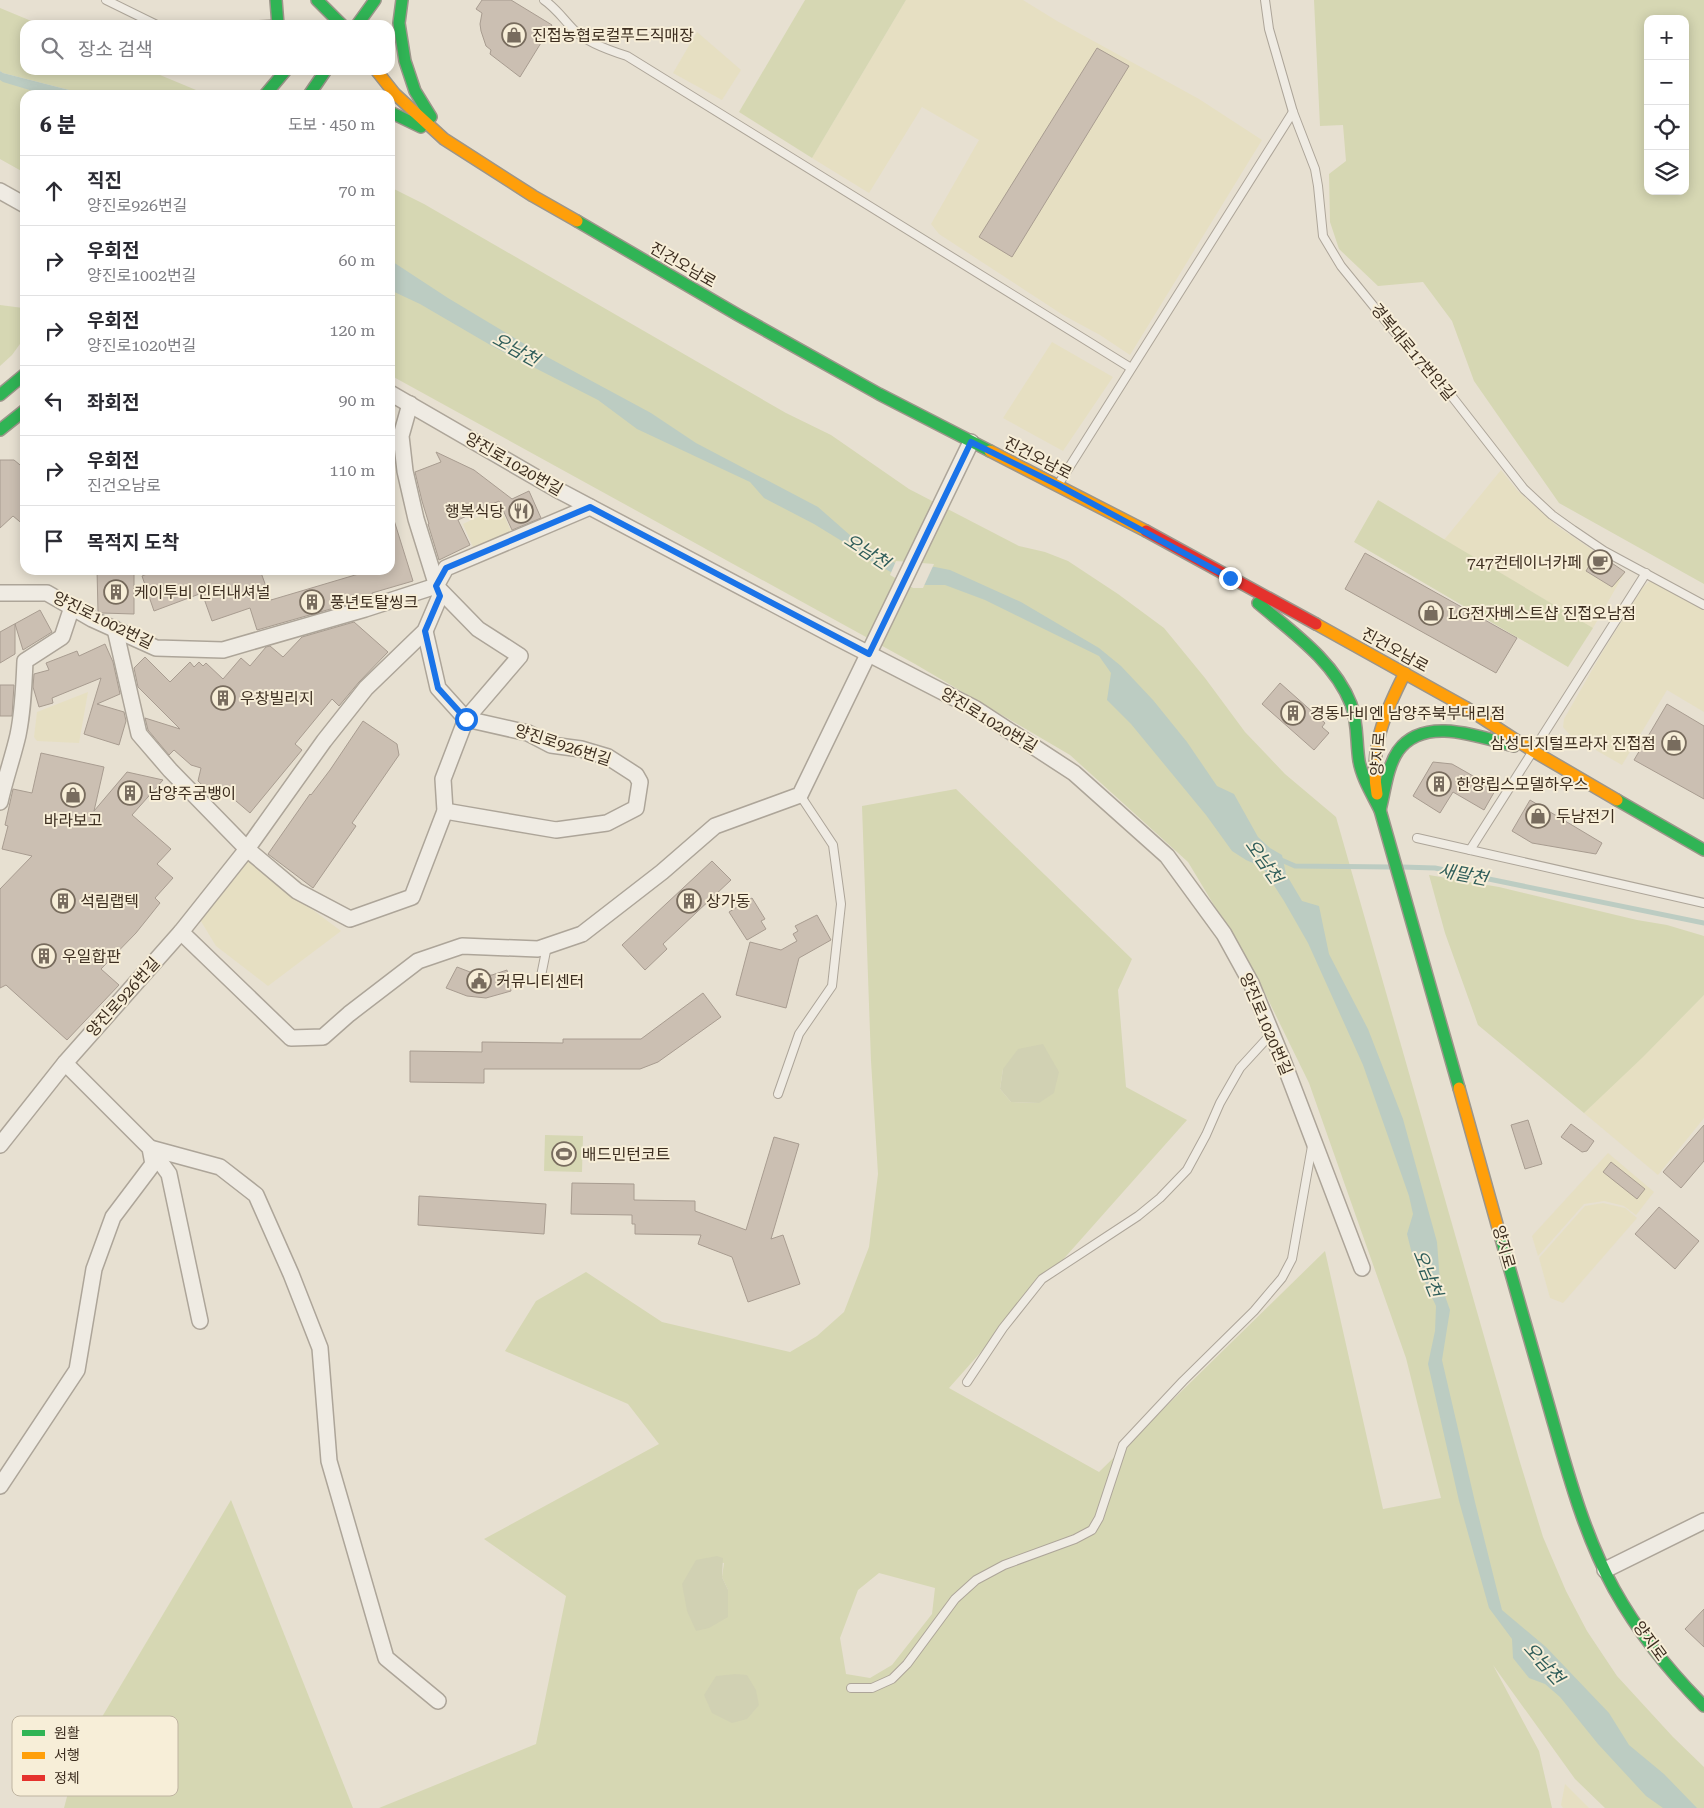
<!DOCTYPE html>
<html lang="ko">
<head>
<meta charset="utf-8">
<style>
  body { margin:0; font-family:"Roboto Serif","Noto Sans KR",serif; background:#f7f7f7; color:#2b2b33 }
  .controls { position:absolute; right:15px; top:15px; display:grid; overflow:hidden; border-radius:10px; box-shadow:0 2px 12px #0003 }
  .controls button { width:45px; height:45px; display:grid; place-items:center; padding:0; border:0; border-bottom:1px solid #e1e1e2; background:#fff; color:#2b2b33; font:25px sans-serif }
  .stop { position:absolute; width:15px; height:15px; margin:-11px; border:4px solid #1a73e8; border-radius:50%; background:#fff }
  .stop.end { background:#1a73e8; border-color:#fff; box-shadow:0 1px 5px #0008 }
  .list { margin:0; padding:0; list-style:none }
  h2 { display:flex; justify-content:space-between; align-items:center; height:65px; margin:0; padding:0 20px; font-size:21px }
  h2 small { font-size:16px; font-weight:400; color:#7c7c81 }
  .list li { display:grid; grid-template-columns:32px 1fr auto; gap:15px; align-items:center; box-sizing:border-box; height:70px; padding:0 20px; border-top:1px solid #e1e1e2 }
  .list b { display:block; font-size:19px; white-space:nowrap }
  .list p { margin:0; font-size:16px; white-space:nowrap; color:#7c7c81 }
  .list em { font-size:16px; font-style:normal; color:#7c7c81 }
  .icon { flex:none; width:28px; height:28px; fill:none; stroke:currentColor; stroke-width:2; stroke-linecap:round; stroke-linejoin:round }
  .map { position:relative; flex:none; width:1704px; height:1808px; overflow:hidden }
  .search { position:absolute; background:#fff; box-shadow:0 2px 12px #0003; left:20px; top:20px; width:375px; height:55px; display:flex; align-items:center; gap:12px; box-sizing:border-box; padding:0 18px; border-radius:15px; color:#7c7c81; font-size:19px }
  .panel { position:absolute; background:#fff; box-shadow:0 2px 12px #0003; left:20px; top:90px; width:375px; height:485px; border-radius:15px }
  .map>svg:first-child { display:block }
</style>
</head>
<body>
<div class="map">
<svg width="1704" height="1808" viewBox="0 0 1704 1808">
  <rect width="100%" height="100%" fill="#e7e0d1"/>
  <g fill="#e6dfc2">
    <polygon points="906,0 1023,0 1057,21 1199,99 1262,140 1130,355 1100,335 1063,315 939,234 931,224 979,140 922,107 869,193 812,158"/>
    <polygon points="697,32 741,70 722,100 673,73"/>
    <polygon points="1052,342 1113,377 1063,451 1003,418"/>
    <polygon points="1501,470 1517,490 1557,526 1625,572 1593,628 1444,540"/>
    <polygon points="500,506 511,531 473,547 463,524"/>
    <polygon points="1650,581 1704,610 1704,712 1667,690 1622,765 1571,736 1563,727 1564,719 1603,651 1643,587"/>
    <polygon points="88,692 79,743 37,741 34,737 37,712"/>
    <polygon points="246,860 341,931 268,986 216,946 199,918"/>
    <polygon points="1704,995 1704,1118 1658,1175 1584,1113"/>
    <polygon points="1608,1153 1654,1192 1636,1215 1624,1206 1604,1201 1584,1204 1538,1256 1532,1236"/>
    <polygon points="1603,1203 1625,1208 1637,1218 1563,1303 1550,1298 1539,1258 1585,1206"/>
    <polygon points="1565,1784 1589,1808 1563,1808 1561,1805"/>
  </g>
  <g fill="#d6d7b3" fill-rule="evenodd">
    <polygon points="805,0 906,0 812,158 739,112"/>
    <path d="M1314,0H1704V584L1559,503L1474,381L1452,321L1423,282L1378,286L1339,249L1330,222L1329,174L1346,161L1343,125L1320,126ZM1648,19H1685V191H1648Z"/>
    <polygon points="0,8 41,25 25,25 25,70 148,70 208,95 84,95 81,93 3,73 0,71"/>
    <polygon points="0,80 46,95 25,95 25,173 0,159"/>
    <path d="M390,187L424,204L786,413L831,435L909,489L1019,546L1045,552L1068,561L1118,594L1164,628L1205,678L1245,732L1285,774L1336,817L1519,1459L1543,1537L1566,1591L1587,1631L1617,1676L1673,1737L1704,1767V1808H1605L1575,1779L1493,1665L1539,1751L1552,1808H379L536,1744L566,1596L484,1539L659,1444L628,1404L505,1351L536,1301L586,1272L662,1322L790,1352L817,1336L844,1312L869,1247L878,1174L871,1061L862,806L956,789L1132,959L1118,990L1126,1087L1187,1120L949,1388L1099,1472L1325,1251L1383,1509L1441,1498L1406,1358L1309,1083L1256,975L1188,862L1070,755L915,664L390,375ZM1003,1069L1038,1103L1011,1102L1000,1089ZM696,1560L724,1563L722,1577L728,1590ZM879,1573L935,1588L932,1614L892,1665L870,1678L846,1674L840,1638L858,1590Z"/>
    <polygon points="0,305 23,308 25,310 25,337 12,355 0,366"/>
    <polygon points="1378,500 1593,628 1568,667 1354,542"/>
    <polygon points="1429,875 1499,887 1637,920 1667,925 1704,936 1704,995 1643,1057 1584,1113 1478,1025 1445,933"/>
    <polygon points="545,1135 583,1136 582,1172 544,1171"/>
    <polygon points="231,1500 353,1808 64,1808 77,1759"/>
  </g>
  <g fill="#d1d1b3">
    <polygon points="1043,1044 1059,1072 1054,1093 1039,1103 1011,1102 1000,1089 1003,1069 1018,1049"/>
    <polygon points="717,1556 723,1558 722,1577 728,1590 728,1617 709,1628 696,1631 687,1611 682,1584 696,1560"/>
    <polygon points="736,1674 747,1675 756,1690 759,1705 747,1719 732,1723 712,1713 704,1695 716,1676"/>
  </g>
  <g fill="#bcccc2">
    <polygon points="0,71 3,73 81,93 84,95 46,95 3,82 0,80"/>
    <polygon points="390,260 448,298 538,352 651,413 696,443 818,507 851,536 895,563 935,567 950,570 1021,602 1099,648 1121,666 1153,700 1187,742 1217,786 1234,794 1258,837 1270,848 1282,855 1286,874 1302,901 1319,906 1329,954 1368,1029 1403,1119 1437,1242 1440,1282 1450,1310 1442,1360 1475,1502 1502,1610 1546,1647 1609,1713 1629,1745 1664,1774 1697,1808 1663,1808 1646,1796 1598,1744 1560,1697 1545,1684 1529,1678 1513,1658 1512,1639 1489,1608 1459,1501 1428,1364 1435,1331 1436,1306 1412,1254 1407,1234 1413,1214 1409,1196 1363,1065 1308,943 1284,901 1262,867 1246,860 1232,851 1206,815 1131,724 1107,700 1111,673 1099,656 985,600 945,585 914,585 871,561 845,543 814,524 764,498 750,482 637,429 598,400 492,346 420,304 390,290"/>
  </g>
  <polygon fill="#e7e0d1" points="896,561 934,564 923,588 913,588 890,575"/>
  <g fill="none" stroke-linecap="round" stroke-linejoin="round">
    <g stroke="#bcccc2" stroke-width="5">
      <polyline points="1279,859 1295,866 1391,867"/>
      <polyline points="1402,867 1435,868 1704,923"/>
    </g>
  </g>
  <g fill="#cbbfb2" stroke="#a89c90">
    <polygon points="482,0 511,0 552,25 520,77 490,54 491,50 486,46 481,31 480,24 482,13 476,9"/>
    <polygon points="1097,48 1129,66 1012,257 979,237"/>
    <polygon points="436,452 474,470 512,499 529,491 541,518 512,530 499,501 458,520 470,545 439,560 428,524 429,524 422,501 415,472 441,462"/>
    <polygon points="0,460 14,460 25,469 25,526 13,516 0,528"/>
    <polygon points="393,517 413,581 372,593 373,597 362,600 257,630 250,608 212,621 202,593 154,611 142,576 157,570 260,570 271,600 372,570 390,570 390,518"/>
    <polygon points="1365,553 1517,638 1496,673 1345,589"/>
    <polygon points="1597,553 1625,572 1612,587 1586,571"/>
    <polygon points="97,570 134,570 134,614 102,613 98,611"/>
    <polygon points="40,610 52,632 23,650 15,624 15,654 0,663 0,632"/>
    <polygon points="354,622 388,652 359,682 339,706 332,699 295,744 302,750 250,813 222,789 215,797 198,781 201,768 191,765 174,750 169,755 148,730 145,718 180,729 138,687 134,668 145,657 170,682 190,662 194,667 199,662 203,666 206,663 223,679 241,658 250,666 266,647 270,646 283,657 302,637"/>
    <polygon points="105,644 113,662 120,694 97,704 124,712 126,721 119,745 84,734 101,678 52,698 53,703 39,707 33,687 34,674 49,670 46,663 77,651 79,656"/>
    <polygon points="1280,683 1325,723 1322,727 1329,733 1314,750 1262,704"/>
    <polygon points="0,685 14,685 12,716 0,716"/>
    <polygon points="1667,704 1704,726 1704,799 1634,760"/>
    <polygon points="363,721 397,744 399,755 352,823 356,826 313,888 268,854 310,794 311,795 330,770"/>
    <polygon points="41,753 104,767 94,811 127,772 163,780 132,815 171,849 157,864 173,878 155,898 160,903 136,933 101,969 119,985 67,1040 6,985 0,988 0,889 32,856 2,849 8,826 5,825 13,789 32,793"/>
    <polygon points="1433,762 1452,764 1496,789 1484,810 1453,792 1440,813 1413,796"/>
    <polygon points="1530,800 1602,843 1596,854 1532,843 1512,831"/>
    <polygon points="712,861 731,880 663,944 667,949 645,970 622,945"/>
    <polygon points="752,898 765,919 761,921 766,929 747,940 729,912"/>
    <polygon points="817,915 831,940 799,958 786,1008 736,995 750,942 781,950 797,941 793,934 798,931 795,926"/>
    <polygon points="457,967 478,975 492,975 507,970 511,991 486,998 467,996 446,988"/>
    <polygon points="703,993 721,1017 658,1062 640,1069 484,1069 484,1083 410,1082 410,1051 482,1052 482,1042 563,1043 563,1039 641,1039"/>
    <polygon points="1528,1120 1542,1164 1525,1169 1511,1125"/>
    <polygon points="1571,1124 1594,1141 1587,1151 1582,1152 1561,1137"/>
    <polygon points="1704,1125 1704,1161 1681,1188 1663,1172"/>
    <polygon points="774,1137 799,1144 771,1239 783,1235 800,1284 748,1302 732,1257 698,1244 701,1235 635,1234 635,1224 632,1224 632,1215 571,1214 572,1183 634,1184 634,1200 695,1201 695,1211 746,1230"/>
    <polygon points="1611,1162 1645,1189 1637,1199 1603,1172"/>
    <polygon points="419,1196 546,1204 544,1234 418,1225"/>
    <polygon points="1659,1207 1699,1241 1675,1269 1635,1234"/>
    <polygon points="1704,1609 1704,1647 1685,1629"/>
  </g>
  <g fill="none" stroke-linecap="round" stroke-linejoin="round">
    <g stroke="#ada599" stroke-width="10">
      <g id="lane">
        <polyline points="106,0 157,25"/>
        <path d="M544,0C556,8 564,20 574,30C586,42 611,51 627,56L1131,368"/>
        <polyline points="1265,0 1269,29 1293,112 1315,169 1318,186 1323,236 1341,266 1419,362 1443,385 1524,489 1552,515 1573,530 1604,551 1704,605"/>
        <polyline points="259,25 276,24"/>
        <polyline points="1058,485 1293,112"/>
        <polyline points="1417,838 1704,903"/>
        <polyline points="1470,850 1646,573"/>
        <polyline points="541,976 547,946"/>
        <polyline points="778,1094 799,1034 832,986 841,904 833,845 800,795"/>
        <polyline points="967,1382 1003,1328 1042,1279 1138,1216 1160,1198 1187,1170 1206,1135 1220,1103 1240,1068 1272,1033"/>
        <polyline points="851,1688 872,1688 892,1679 907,1664 955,1599 976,1580 1004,1565 1075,1539 1092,1530 1099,1518 1123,1445 1183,1381 1254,1311 1282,1278 1292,1259 1312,1146"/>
      </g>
    </g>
    <g stroke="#ada599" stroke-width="18">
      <g id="street">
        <polyline points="0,191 25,205"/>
        <polyline points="390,393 556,489 834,636 976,709 1074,773 1167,856 1224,934 1251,983 1282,1058 1362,1268"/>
        <polyline points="436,586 478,629 520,656 466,719 528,733 551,745 581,749 608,757 636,775 640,782 636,808 607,823 556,830 445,811"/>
        <polyline points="0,593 47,593 92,619 156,648 223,650 365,609 436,586 446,568 590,507"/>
        <polyline points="115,629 139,734 170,770 247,849 297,891 350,919 412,897 445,811 443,779 466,719 438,688 425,631"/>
        <path d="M0,802C5,779 13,757 18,735C23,711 24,686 25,661L62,637L72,607"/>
        <polyline points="181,932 291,1038 323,1037 349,1014 418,961 462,946 538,949 582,934 662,872 715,826 800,795 971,442"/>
        <polyline points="0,1145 65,1063 181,932 247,849 324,741 366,688 425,631 440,596 416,519 405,471 401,436 410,404"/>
        <polyline points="150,1148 220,1167 256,1195 291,1274 320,1348 329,1461 386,1658 438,1701"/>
        <polyline points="151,1149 169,1174 200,1321"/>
        <polyline points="0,1486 77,1370 94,1269 113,1217 153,1164 150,1148 65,1063"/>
        <polyline points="1605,1570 1704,1521"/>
      </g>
    </g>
    <g stroke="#9c958a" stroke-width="14">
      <g id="fast">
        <polyline points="276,0 278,25"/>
        <polyline points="317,0 342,25"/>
        <polyline points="402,0 399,23 405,61 415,91 431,117"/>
        <polyline points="357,25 375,0"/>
        <polyline points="265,95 286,70"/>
        <polyline points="309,95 326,70"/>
        <polyline points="390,112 421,127"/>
        <polyline points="577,221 738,315 879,394 990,451"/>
        <polyline points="0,395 25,374"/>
        <polyline points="0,430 25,410"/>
        <path d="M1258,603C1292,632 1334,661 1351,704C1358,722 1356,742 1359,761C1362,778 1372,794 1380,810L1459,1088"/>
        <polyline points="1617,800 1704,850"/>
        <path d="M1380,810C1385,791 1387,767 1398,751C1424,715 1479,737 1514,746"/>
        <path d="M1500,1235C1517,1295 1534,1354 1551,1414C1568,1474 1584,1534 1614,1589C1638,1632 1669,1671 1704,1706"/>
      </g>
    </g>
    <g stroke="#9c958a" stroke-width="14">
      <g id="slow">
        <polyline points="376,70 395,94 444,139 533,196 577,221"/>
        <polyline points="990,451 1146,531"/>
        <polyline points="1316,624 1465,707 1533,751 1617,800"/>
        <path d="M1377,794C1369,749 1385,712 1405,673"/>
        <polyline points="1459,1088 1500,1235"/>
      </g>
    </g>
    <g stroke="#9c958a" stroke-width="14">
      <polyline id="jam" points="1146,531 1316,624"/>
    </g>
    <use href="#lane" stroke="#efebe3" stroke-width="8"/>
    <use href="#street" stroke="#efebe3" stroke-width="15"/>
    <use href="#fast" stroke="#30b455" stroke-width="11"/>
    <use href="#slow" stroke="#ff9f0a" stroke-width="11"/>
    <use href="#jam" stroke="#e5322d" stroke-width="11"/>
  </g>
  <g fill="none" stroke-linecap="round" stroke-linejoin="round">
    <polyline stroke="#1a73e8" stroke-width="6" points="466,719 438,688 425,631 440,596 436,586 446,568 590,507 869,654 971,442 1058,485 1230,578"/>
  </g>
  <defs>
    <g id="shop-ring" transform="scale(1.25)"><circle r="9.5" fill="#f7eed8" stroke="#786c5e" stroke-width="1.5"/><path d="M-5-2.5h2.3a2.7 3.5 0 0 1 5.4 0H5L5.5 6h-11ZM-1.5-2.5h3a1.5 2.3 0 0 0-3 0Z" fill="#786c5e"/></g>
    <g id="restaurant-ring" transform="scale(1.25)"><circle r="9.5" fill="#f7eed8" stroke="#786c5e" stroke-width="1.5"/><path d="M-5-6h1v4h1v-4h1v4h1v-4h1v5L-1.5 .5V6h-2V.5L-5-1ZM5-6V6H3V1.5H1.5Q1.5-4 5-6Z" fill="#786c5e"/></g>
    <g id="cafe-ring" transform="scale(1.25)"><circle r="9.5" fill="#f7eed8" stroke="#786c5e" stroke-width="1.5"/><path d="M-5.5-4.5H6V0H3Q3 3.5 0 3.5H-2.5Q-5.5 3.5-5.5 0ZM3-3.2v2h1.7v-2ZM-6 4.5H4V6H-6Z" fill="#786c5e"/></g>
    <g id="building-ring" transform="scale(1.25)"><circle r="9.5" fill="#f7eed8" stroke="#786c5e" stroke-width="1.5"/><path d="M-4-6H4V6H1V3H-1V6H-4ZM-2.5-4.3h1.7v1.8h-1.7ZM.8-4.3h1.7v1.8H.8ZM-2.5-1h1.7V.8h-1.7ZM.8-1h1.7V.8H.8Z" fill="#786c5e"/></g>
    <g id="civic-ring" transform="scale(1.25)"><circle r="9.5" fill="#f7eed8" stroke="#786c5e" stroke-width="1.5"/><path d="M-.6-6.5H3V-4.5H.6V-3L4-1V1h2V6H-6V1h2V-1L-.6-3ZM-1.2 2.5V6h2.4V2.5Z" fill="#786c5e"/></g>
    <g id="stadium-ring" transform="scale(1.25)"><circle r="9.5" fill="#f7eed8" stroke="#786c5e" stroke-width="1.5"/><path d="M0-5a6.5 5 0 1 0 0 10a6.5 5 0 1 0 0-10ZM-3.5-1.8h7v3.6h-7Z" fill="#786c5e"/></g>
  </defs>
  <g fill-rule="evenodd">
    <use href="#shop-ring" x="514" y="35"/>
    <use href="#restaurant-ring" x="521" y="511"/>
    <use href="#cafe-ring" x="1600" y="562"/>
    <use href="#building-ring" x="116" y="592"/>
    <use href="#building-ring" x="312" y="602"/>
    <use href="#shop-ring" x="1431" y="613"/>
    <use href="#building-ring" x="223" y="698"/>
    <use href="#building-ring" x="1293" y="713"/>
    <use href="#shop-ring" x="1674" y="743"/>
    <use href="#building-ring" x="1439" y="784"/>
    <use href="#building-ring" x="130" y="793"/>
    <use href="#shop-ring" x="73" y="795"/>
    <use href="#shop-ring" x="1538" y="816"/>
    <use href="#building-ring" x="63" y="901"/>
    <use href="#building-ring" x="689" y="901"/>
    <use href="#building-ring" x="44" y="956"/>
    <use href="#civic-ring" x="479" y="981"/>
    <use href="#stadium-ring" x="564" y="1154"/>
  </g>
  <g text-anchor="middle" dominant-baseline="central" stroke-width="4" stroke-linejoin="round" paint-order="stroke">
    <g font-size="16" fill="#3d2e20" stroke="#f7eed8" text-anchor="start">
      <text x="532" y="35">진접농협로컬푸드직매장</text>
      <text x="504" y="511" text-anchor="end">행복식당</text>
      <text x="1582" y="562" text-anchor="end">747컨테이너카페</text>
      <text x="134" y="592">케이투비 인터내셔널</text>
      <text x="330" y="602">풍년토탈씽크</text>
      <text x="1448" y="613">LG전자베스트샵 진접오남점</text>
      <text x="240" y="698">우창빌리지</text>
      <text x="1310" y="713">경동나비엔 남양주북부대리점</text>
      <text x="1656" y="743" text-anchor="end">삼성디지털프라자 진접점</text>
      <text x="1456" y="784">한양립스모델하우스</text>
      <text x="148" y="793">남양주굼뱅이</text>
      <text x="1556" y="816">두남전기</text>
      <text x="73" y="820" text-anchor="middle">바라보고</text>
      <text x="80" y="901">석림랩텍</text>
      <text x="706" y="901">상가동</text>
      <text x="62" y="956">우일합판</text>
      <text x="496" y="981">커뮤니티센터</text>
      <text x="582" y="1154">배드민턴코트</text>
    </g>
    <g font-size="16" fill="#3d2e20" stroke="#f7eed8">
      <text transform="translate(683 265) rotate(30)">진건오남로</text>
      <text transform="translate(1413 352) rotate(50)">경복대로17번안길</text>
      <text transform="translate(1038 458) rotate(27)">진건오남로</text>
      <text transform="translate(514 464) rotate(30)">양진로1020번길</text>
      <text transform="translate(103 620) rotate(26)">양진로1002번길</text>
      <text transform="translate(1395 650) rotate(29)">진건오남로</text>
      <text transform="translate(989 720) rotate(31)">양진로1020번길</text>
      <text transform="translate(563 745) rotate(18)">양진로926번길</text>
      <text transform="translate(1378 754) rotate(-86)">양지로</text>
      <text transform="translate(123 997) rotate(-48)">양진로926번길</text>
      <text transform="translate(1266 1024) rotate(67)">양진로1020번길</text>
      <text transform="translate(1504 1247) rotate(74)">양지로</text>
      <text transform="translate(1650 1641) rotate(54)">양지로</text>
    </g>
    <g font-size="18" font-style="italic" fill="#2f5d5a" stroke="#f7eed8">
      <text transform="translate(516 349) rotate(29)">오남천</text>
      <text transform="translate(867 551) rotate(33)">오남천</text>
      <text transform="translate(1264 861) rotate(55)">오남천</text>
      <text transform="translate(1463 874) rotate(11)">새말천</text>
      <text transform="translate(1428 1273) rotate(68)">오남천</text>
      <text transform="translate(1544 1663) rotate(48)">오남천</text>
    </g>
  </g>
  <rect x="12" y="1716" width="166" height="80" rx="8" fill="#f7eed8" stroke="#bfb4a1" stroke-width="1"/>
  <rect x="22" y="1730" width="23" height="6" fill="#30b455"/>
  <rect x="22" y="1752" width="23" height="7" fill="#ff9f0a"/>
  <rect x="22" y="1775" width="23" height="6" fill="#e5322d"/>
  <g font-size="14" fill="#3d2e20">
    <text x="54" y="1738">원활</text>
    <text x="54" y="1760">서행</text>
    <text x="54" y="1783">정체</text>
  </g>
</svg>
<div class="controls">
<button>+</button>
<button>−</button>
<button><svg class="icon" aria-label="locate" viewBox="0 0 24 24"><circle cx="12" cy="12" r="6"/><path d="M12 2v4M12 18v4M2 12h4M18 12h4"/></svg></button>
<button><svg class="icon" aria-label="layers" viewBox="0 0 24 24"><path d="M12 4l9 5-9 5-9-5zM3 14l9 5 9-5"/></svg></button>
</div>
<div class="stop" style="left:466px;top:719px"></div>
<div class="stop end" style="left:1230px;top:578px"></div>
<div class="search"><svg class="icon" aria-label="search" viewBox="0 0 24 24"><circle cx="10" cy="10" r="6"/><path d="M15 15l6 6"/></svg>장소 검색</div>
<section class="panel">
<h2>6 분<small>도보 · 450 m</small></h2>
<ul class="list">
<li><svg class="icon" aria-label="ahead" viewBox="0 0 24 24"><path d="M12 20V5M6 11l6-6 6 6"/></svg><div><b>직진</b><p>양진로926번길</p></div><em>70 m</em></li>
<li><svg class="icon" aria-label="right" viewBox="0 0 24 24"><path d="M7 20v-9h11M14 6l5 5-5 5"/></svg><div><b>우회전</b><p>양진로1002번길</p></div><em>60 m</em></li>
<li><svg class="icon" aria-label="right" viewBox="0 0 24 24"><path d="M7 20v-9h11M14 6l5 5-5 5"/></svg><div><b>우회전</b><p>양진로1020번길</p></div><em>120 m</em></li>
<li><svg class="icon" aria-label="left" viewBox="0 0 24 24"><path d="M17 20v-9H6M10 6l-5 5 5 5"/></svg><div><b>좌회전</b></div><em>90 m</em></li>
<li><svg class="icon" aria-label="right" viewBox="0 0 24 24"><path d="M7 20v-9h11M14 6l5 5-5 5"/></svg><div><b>우회전</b><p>진건오남로</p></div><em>110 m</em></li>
<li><svg class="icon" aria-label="arrive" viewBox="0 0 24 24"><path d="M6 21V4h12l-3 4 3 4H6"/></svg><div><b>목적지 도착</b></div></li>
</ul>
</section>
</div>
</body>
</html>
